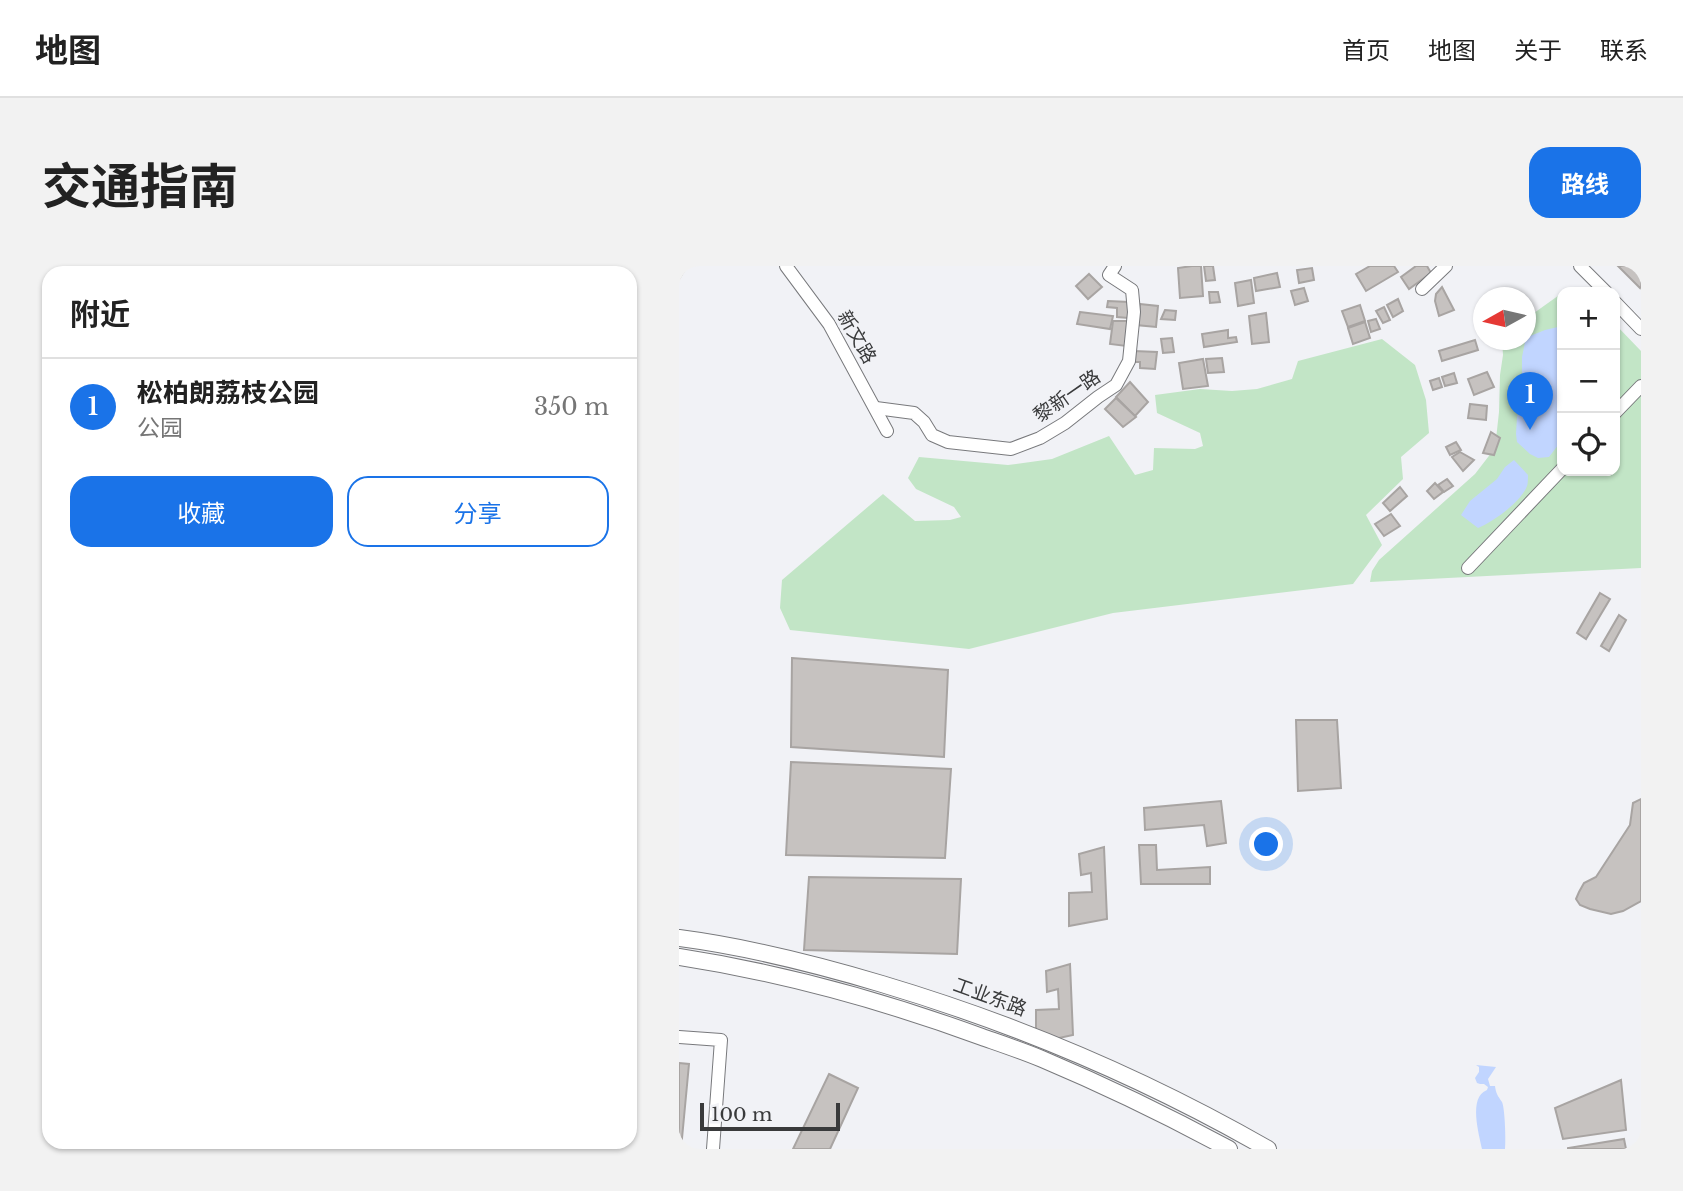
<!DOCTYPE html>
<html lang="zh">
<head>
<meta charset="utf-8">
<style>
  body { margin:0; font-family:"Libre Baskerville","Noto Sans SC",serif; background:#f2f2f2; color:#222 }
  .controls { position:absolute; right:21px; top:21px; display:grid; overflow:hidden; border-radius:14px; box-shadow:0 2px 5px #0004 }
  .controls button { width:63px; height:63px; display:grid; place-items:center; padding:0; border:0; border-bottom:2px solid #e0e0e0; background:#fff; color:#222; font:35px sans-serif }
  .compass { position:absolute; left:794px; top:21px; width:63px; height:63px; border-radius:50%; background:#fff; box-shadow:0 2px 5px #0004; rotate:262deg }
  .scale { position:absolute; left:21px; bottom:18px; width:140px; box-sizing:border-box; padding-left:7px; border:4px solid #393a3b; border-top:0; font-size:19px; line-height:24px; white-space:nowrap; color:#393a3b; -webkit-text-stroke:5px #f1f2f6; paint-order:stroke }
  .you { position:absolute; left:588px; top:579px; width:24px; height:24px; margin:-18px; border:5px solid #fff; border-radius:50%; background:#1a73e8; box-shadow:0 0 0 10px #1a73e833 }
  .badge { display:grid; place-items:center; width:46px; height:46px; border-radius:50%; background:#1a73e8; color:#fff; font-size:23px; font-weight:700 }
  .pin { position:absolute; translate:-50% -58px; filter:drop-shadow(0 2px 4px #0008) }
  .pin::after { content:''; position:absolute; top:37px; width:24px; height:21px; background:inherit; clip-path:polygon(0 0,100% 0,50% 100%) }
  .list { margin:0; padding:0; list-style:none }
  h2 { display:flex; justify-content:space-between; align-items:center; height:91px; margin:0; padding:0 28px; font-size:30px }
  h2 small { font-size:23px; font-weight:400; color:#767676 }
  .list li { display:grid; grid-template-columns:46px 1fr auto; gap:21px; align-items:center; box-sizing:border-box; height:98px; padding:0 28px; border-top:2px solid #e0e0e0 }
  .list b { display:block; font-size:26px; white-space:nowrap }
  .list p { margin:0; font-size:23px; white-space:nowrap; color:#767676 }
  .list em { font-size:23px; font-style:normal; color:#767676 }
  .actions { display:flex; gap:14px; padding:21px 28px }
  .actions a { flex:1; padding:16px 0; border:2px solid #1a73e8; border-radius:21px; text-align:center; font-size:24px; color:#1a73e8 }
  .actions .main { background:#1a73e8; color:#fff }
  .icon { flex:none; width:38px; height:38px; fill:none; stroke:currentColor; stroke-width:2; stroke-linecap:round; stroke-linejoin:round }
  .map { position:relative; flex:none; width:962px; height:883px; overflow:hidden; border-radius:21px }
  header { display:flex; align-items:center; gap:42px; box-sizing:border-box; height:98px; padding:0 35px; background:#fff; border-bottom:2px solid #e0e0e0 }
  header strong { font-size:33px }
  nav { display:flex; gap:38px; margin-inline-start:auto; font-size:24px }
  .intro { display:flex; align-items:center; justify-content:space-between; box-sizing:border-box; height:168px; padding:0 42px }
  h1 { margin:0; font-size:49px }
  .button { padding:18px 32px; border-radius:21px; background:#1a73e8; color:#fff; font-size:24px; font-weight:700 }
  main { display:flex; gap:42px; padding:0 42px }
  aside { flex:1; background:#fff; border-radius:21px; box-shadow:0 2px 5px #0004 }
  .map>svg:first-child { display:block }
</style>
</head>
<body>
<header>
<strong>地图</strong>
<nav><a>首页</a><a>地图</a><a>关于</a><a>联系</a></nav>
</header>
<div class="intro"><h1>交通指南</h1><a class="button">路线</a></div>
<main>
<aside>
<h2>附近<small></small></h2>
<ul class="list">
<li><span class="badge">1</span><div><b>松柏朗荔枝公园</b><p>公园</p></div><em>350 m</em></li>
</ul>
<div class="actions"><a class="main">收藏</a><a>分享</a></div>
</aside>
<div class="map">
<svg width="962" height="883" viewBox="0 0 962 883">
  <rect width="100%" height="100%" fill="#f1f2f6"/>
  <g fill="#c2e5c6">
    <polygon points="883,27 883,205 936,205 936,58 962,85 962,302 691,316 693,305 700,294 796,208 816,182 820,146 821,109 824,89 823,74 846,74 847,51 855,47"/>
    <polygon points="703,73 736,99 747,134 750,167 722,191 724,213 687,249 703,279 674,318 434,347 290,383 111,364 101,342 103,314 204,228 236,255 271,254 282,251 275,241 237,223 229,212 240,191 329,199 373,193 430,170 456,209 474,204 475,182 516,183 524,180 521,167 478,147 476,129 521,123 553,125 578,123 613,113 619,95"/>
  </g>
  <g fill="#c1d5ff">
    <polygon points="883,60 883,174 870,191 859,192 851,188 838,176 837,168 838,151 843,129 843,91 846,76 851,70 866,64"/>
    <path d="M835,194L849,209C849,210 849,219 848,220C842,236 814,256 799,262L782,249L791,235L818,213L826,201Z"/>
    <path d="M797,799L817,801L809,813L811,820H816C817,828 819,830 823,836C826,842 827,876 826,883H803C800,868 789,831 808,824L809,821L805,818H801L798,817L796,812L800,806V801Z"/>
  </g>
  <g fill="#c6c2c0" stroke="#a8a4a2" stroke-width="2">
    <polygon points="0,0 8,0 0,13"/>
    <polygon points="513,0 522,0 524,30 501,32 499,2"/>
    <polygon points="525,0 534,0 536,14 527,15"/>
    <polygon points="691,0 715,0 719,6 687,25 677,8"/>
    <polygon points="737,0 748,0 752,7 730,23 722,11"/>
    <polygon points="939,0 962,0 962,20 961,22"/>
    <polygon points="633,2 635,14 620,17 618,4"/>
    <polygon points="598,7 601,21 577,25 575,12"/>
    <polygon points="410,8 423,21 409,33 397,20"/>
    <polygon points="572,14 575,37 559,40 556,17"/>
    <polygon points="763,21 775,44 760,50 756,35 757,28"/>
    <polygon points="625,22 629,35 616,39 612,25"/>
    <polygon points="530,26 539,26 541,36 531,37"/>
    <polygon points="719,33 724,45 714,51 708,39"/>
    <polygon points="429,35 450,36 449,52 438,51 438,42 428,41"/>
    <polygon points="461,38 479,40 477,61 457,59"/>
    <polygon points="681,39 686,55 669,61 663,45"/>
    <polygon points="705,41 711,54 704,57 697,45"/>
    <polygon points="486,44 497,45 496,54 482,53"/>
    <polygon points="401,46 434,50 431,63 398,58"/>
    <polygon points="587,47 590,76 573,78 570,50"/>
    <polygon points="697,53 701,63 692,66 689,55"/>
    <polygon points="434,55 450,55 447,80 431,78"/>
    <polygon points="686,56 691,72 674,78 669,62"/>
    <polygon points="549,64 549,72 557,71 558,76 525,81 523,68"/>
    <polygon points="493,72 495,86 484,87 482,73"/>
    <polygon points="796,74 799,84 763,95 760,85"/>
    <polygon points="455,85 478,86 476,103 461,102 461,96 454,96"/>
    <polygon points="543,92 545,106 529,107 527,93"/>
    <polygon points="524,93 529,120 504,123 500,97"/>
    <polygon points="808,106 815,121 795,129 789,113"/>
    <polygon points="775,107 778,117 766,120 763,111"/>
    <polygon points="760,112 763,121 754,124 751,115"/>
    <polygon points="451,116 469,136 456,150 437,131"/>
    <polygon points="437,132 457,151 444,161 426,143"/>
    <polygon points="791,138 808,140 807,154 789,152"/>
    <polygon points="812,166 821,172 815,189 804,187"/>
    <polygon points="777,176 782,184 771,189 767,181"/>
    <polygon points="781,186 795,194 784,205 773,191"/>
    <polygon points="768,213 774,220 765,226 759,219"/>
    <polygon points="756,217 764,226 755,233 748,225"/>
    <polygon points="721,221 728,230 711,245 704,237"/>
    <polygon points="712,248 721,260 705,270 696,258"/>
    <polygon points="921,327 931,333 907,373 898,367"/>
    <polygon points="940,349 947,354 930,385 922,380"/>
    <polygon points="113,392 269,404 265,491 112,481"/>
    <polygon points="617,454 658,454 662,522 619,525"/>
    <polygon points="112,496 272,503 266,592 107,589"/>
    <polygon points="962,533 962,635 944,645 932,648 911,643 901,639 897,633 900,626 905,617 917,611 951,559 954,537"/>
    <polygon points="542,535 547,577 528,580 525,559 466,564 465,542"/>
    <polygon points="460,579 477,579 478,604 531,601 531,618 462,618"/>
    <polygon points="425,581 428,653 390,660 390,627 413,626 412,607 402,609 400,588"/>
    <polygon points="130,611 282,613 278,688 125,684"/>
    <polygon points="391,698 394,769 357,777 357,744 380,743 379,723 368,726 367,705"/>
    <polygon points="0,797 10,798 2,883 0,883"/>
    <polygon points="150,808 179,822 151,883 114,883"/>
    <polygon points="942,814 947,864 884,873 876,842"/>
    <polygon points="945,873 947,883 889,883 889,882"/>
  </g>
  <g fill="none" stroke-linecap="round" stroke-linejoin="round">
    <g stroke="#78797c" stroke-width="14">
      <g id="minor">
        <polyline points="107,0 150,58 208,165"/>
        <polyline points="901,0 927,26"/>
        <polyline points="743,23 767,0"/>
        <polyline points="936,36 962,63"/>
        <polyline points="197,142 235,147 245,156 253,169 269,176 332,183 361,172 386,157 419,131 437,119 450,95 455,46 453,24 430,9 436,0"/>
        <polyline points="936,147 962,120"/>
        <polyline points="789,302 883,203"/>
        <polyline points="0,771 42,774 34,883"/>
      </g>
    </g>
    <g stroke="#78797c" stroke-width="18">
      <g id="major">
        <path d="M0,672C69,681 136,698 203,718C337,758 467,813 589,883"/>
        <path d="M0,691C104,707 205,735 303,771C323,778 344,785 363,793C427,820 489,850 550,883"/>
      </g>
    </g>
    <use href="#minor" stroke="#fff" stroke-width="12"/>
    <use href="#major" stroke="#fff" stroke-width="16"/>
  </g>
  <g text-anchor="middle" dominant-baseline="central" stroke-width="6" stroke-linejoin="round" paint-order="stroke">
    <g font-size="19" fill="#393a3b" stroke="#f1f2f6">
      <text transform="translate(178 71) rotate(60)">新文路</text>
      <text transform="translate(388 130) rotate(-35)">黎新一路</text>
      <text transform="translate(311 731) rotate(20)">工业东路</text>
    </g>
  </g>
</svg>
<div class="controls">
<button>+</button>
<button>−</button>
<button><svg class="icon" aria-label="locate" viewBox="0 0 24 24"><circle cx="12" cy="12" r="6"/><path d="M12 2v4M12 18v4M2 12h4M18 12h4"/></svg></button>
</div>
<svg class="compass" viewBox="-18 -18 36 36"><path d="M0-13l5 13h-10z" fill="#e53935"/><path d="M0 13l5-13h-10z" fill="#767676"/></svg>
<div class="scale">100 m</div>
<div class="you"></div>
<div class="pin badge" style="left:851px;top:164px">1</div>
</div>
</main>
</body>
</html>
